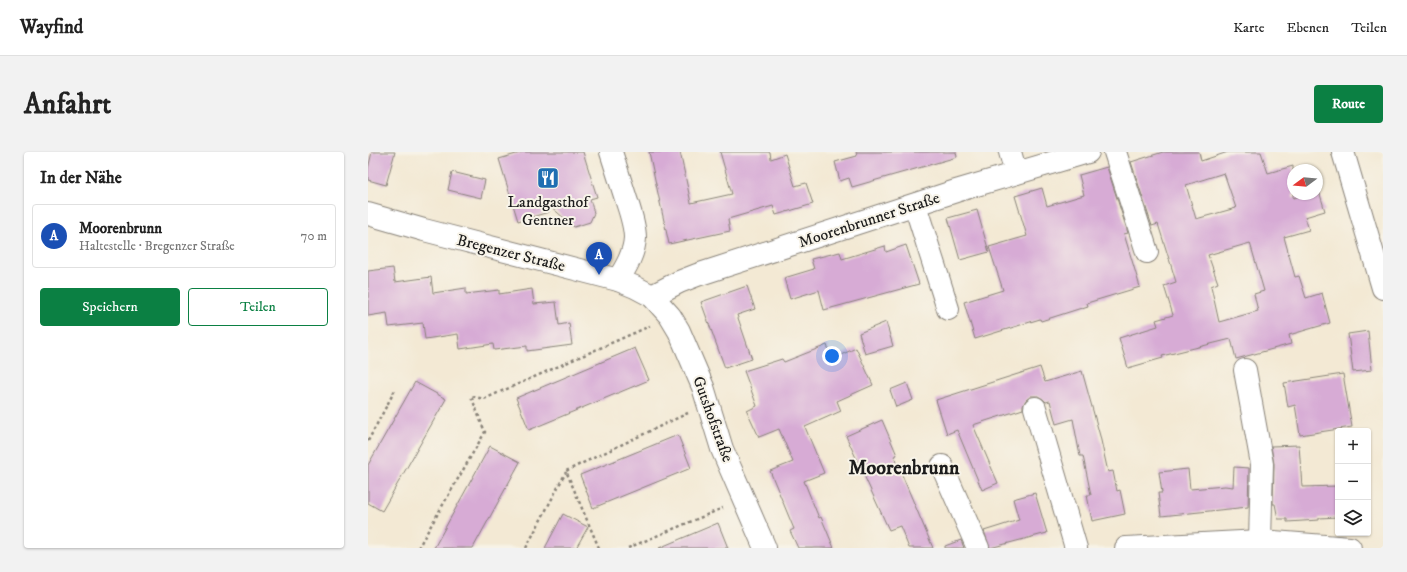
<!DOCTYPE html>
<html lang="de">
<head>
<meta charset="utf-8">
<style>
  body { margin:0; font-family:"IM FELL DW Pica",serif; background:#f2f2f2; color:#222 }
  .controls { position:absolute; right:12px; bottom:12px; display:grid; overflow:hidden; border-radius:4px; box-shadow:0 1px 3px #0004 }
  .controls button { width:36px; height:36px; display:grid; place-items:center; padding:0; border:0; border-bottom:1px solid #e0e0e0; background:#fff; color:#222; font:20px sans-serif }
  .compass { position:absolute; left:919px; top:12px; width:36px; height:36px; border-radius:50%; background:#fff; box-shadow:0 1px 3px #0004; rotate:254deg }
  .you { position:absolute; left:464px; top:204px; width:14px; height:14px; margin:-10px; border:3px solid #fff; border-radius:50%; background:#1a73e8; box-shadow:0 0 0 6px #1a73e833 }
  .badge { display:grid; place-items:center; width:26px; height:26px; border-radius:50%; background:#0b8043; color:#fff; font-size:13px; font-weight:700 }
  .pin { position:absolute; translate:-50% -33px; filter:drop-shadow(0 1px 2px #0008) }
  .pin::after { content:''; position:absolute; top:21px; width:14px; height:12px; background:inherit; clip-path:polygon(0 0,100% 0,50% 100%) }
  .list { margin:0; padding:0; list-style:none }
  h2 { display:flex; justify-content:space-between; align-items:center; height:52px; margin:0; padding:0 16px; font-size:17px }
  h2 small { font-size:13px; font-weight:400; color:#767676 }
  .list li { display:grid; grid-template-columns:26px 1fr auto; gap:12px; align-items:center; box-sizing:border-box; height:64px; margin:0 8px 8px; padding:0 8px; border:1px solid #e0e0e0; border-radius:4px }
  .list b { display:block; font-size:15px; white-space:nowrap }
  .list p { margin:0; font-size:13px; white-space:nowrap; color:#767676 }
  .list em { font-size:13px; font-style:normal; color:#767676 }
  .actions { display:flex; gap:8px; padding:12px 16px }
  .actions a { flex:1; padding:9px 0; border:1px solid #0b8043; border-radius:4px; text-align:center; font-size:14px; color:#0b8043 }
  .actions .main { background:#0b8043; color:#fff }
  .icon { flex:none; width:22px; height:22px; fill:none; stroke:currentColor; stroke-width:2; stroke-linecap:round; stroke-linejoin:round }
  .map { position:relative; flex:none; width:1015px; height:396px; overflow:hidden; border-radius:4px }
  header { display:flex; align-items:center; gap:24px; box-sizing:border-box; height:56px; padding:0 20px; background:#fff; border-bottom:1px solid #e0e0e0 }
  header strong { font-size:19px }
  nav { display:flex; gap:22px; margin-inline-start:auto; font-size:14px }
  .intro { display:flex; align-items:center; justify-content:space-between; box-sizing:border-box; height:96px; padding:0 24px }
  h1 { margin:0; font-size:28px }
  .button { padding:10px 18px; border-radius:4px; background:#0b8043; color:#fff; font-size:14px; font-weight:700 }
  main { display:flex; gap:24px; padding:0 24px }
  aside { flex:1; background:#fff; border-radius:4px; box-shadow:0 1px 3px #0004 }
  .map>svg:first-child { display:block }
</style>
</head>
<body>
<header>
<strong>Wayfind</strong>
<nav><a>Karte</a><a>Ebenen</a><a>Teilen</a></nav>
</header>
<div class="intro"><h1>Anfahrt</h1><a class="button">Route</a></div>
<main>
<aside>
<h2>In der Nähe<small></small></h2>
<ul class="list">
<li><span class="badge" style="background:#1a4fb4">A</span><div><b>Moorenbrunn</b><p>Haltestelle · Bregenzer Straße</p></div><em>70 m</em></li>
</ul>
<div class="actions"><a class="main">Speichern</a><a>Teilen</a></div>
</aside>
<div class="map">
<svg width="1015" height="396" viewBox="0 0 1015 396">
  <rect width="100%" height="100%" fill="#f7f3e8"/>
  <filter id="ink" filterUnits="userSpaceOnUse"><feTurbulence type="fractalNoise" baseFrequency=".025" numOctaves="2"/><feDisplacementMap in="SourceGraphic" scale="8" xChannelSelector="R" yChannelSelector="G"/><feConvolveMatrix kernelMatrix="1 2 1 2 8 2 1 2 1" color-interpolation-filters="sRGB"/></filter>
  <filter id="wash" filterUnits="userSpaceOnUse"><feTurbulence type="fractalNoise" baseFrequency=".012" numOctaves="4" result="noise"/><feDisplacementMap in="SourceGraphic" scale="16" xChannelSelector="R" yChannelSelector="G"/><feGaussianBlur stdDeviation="0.9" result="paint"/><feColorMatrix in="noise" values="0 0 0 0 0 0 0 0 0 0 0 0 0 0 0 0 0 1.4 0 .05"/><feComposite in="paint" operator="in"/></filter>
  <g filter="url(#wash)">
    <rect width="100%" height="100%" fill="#f3e9d4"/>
    <g id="blocks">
      <g fill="#d7abd5" fill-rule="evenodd">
        <polygon points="4,0 27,0 18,33 0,28 0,17"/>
        <polygon points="155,0 215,0 229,45 222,47 226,61 222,70 206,75 181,53 181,60 150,69 131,7"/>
        <polygon points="281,0 312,0 323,51 364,42 352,0 402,0 403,7 417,2 427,34 438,31 445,52 408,63 405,54 360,67 362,79 301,92"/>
        <polygon points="488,0 588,0 589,5 484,35 481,26 472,29 467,10 489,4"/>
        <path d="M795,0H831L833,9L860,0H893L900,21L925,14V46L939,42H949V39H951L957,59L937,65L941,78L916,85L927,125L931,124L938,146L954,141L962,171L921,183L923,192L868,207L863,187L794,204L795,206L760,216L751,186L790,174L788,168L805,163L796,134L808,130L802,110L790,72L784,74L763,10ZM856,21L868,56L828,67L818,33ZM882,91L896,139L886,142L890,159L851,170L843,134L850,131L840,103Z"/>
        <polygon points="739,15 760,81 756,82 772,135 719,151 720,154 673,169 672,167 607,187 596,150 635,138 621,95 659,84 647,44 674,36 679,54 716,43 711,23"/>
        <polygon points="84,20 117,28 113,46 80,38"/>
        <polygon points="609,58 621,100 592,108 580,66"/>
        <polygon points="538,93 551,132 456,158 451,138 422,147 416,126 446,117 443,107 472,100 474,107 517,94 518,100"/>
        <polygon points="25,116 27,130 63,125 65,141 98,136 98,142 131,138 131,142 164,137 166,152 188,150 191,173 201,171 204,193 159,199 159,194 126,198 125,192 92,197 90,182 57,187 55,171 21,175 19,161 0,164 0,119"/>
        <polygon points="379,134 387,157 369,163 384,207 357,216 333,150"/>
        <polygon points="518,170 525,194 497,202 491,181"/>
        <polygon points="1000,179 1004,218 985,220 980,182"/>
        <polygon points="459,193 464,207 488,196 505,233 469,249 473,259 437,275 456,321 436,329 451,366 453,365 466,396 430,396 422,379 426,377 402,319 425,310 411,277 391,285 379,259 389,254 376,219 414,207 416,210"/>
        <polygon points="267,196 281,228 161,278 148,246"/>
        <polygon points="672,215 677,230 714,219 732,284 740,320 745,319 749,339 752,338 757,362 724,369 719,343 723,343 715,304 712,304 705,267 688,272 682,249 678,250 675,247 670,244 663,244 658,248 655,253 655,257 605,273 630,331 614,338 589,278 579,282 568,248"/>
        <polygon points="975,222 984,275 932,283 927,253 920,255 916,231"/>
        <polygon points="47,230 78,247 14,359 0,351 0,313"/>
        <polygon points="539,231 545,248 528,255 522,238"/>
        <polygon points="514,268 529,303 526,304 565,396 541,396 532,374 521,378 478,284"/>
        <polygon points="310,283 323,316 225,356 212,323"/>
        <polygon points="931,293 934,335 970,334 970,365 951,366 951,368 919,370 919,367 910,367 907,352 905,352 906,312 903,294"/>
        <polygon points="122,294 152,310 105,396 66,396"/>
        <polygon points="866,315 881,316 880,355 793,364 790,341 794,341 791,320 820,317 822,337 857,334 865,335"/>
        <polygon points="667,341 679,381 622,396 616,379 651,368 645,347"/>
        <polygon points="195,362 220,375 208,396 177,396"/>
        <polygon points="350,371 360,396 291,396"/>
        <polygon points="593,388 596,396 577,396 577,394"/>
      </g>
    </g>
  </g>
  <g filter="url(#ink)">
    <use href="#blocks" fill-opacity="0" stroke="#888278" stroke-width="1"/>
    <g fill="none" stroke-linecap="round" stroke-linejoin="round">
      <g stroke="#888278" stroke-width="24">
        <g id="minor">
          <path d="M243,0C248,16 253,31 258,47C262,59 267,73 267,86C266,102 258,115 250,128"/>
          <polyline points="642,0 648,21"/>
          <polyline points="747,0 779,100"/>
          <polyline points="975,0 1015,136"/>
          <polyline points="547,53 580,157"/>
          <polyline points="0,62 56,78 250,128 267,135 284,144 302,164 311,179 335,235 354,297 397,396"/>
          <polyline points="284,144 311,130 329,123 588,39 720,0"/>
          <polyline points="877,218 894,312 892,389"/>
          <polyline points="667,256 708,396"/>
          <polyline points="574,314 610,396"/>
          <polyline points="758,396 892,389 982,396"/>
        </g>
      </g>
      <g stroke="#888278" stroke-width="2.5" stroke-dasharray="3 3" stroke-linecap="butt">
        <polyline points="0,289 28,236"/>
        <polyline points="50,396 117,280 103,244 116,247 282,174"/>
        <polyline points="158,396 198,320"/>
        <polyline points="231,396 198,319 320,261"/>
        <polyline points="260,396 355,356"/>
      </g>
      <use href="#minor" stroke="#fff" stroke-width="22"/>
    </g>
  </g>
  <defs>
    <g id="restaurant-square" transform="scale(1.15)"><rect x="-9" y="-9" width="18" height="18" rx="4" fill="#1f6fb2" stroke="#f7f3e8"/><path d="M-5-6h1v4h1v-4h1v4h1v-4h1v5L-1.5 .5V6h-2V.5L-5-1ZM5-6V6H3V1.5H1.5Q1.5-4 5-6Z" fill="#fff"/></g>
  </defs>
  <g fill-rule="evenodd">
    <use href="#restaurant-square" x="180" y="26"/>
  </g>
  <g text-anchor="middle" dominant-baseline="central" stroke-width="4" stroke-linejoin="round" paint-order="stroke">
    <g font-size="16" fill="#1c1c1c" stroke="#f7f3e8">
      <text x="180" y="50">Landgasthof<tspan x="180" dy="18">Gentner</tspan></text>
    </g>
    <g font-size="16" fill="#1c1c1c" stroke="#f7f3e8">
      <text transform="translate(501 68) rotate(-18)">Moorenbrunner Straße</text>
      <text transform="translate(143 101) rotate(14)">Bregenzer Straße</text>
      <text transform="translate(345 267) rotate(70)">Gutshofstraße</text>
    </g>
    <g font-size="20" font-weight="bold" fill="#1c1c1c" stroke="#f7f3e8">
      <text x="536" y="316">Moorenbrunn</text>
    </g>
  </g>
</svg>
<div class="controls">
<button>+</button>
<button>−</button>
<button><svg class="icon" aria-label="layers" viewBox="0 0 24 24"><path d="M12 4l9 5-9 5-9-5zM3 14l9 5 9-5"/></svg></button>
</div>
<svg class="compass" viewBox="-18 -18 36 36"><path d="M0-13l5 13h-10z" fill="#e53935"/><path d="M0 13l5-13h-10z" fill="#767676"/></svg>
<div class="you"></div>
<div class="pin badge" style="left:231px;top:123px;background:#1a4fb4">A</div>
</div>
</main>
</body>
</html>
